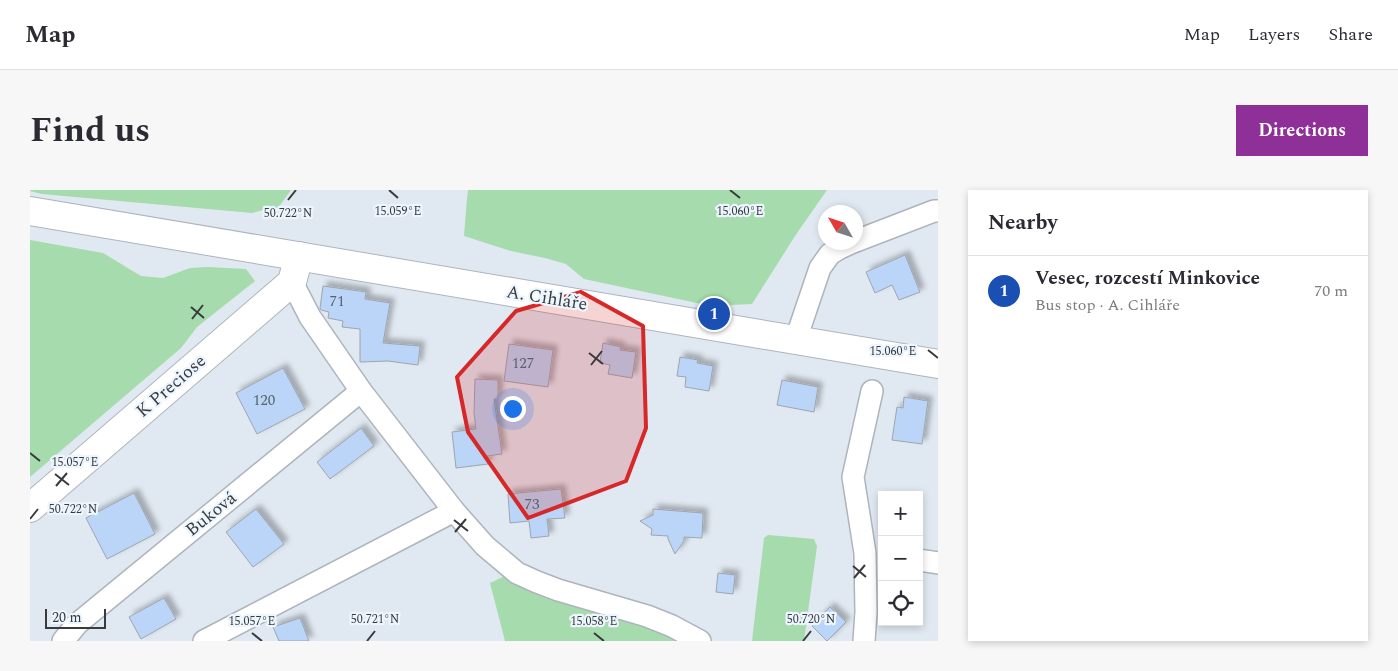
<!DOCTYPE html>
<html lang="en">
<head>
<meta charset="utf-8">
<style>
  body { margin:0; font-family:Spectral,serif; background:#f7f7f7; color:#2b2b33 }
  .controls { position:absolute; right:15px; bottom:15px; display:grid; overflow:hidden; border-radius:0px; box-shadow:0 2px 8px #0003 }
  .controls button { width:45px; height:45px; display:grid; place-items:center; padding:0; border:0; border-bottom:1px solid #e1e1e2; background:#fff; color:#2b2b33; font:25px sans-serif }
  .compass { position:absolute; left:788px; top:15px; width:45px; height:45px; border-radius:50%; background:#fff; box-shadow:0 2px 8px #0003; rotate:309deg }
  .scale { position:absolute; left:15px; bottom:12px; width:61px; box-sizing:border-box; padding-left:5px; border:2px solid #383b3e; border-top:0; font-size:14px; line-height:18px; white-space:nowrap; color:#383b3e; -webkit-text-stroke:4px #edf5fe; paint-order:stroke }
  .you { position:absolute; left:482px; top:218px; width:18px; height:18px; margin:-12px; border:4px solid #fff; border-radius:50%; background:#1a73e8; box-shadow:0 0 0 8px #1a73e833 }
  .badge { display:grid; place-items:center; width:32px; height:32px; border-radius:50%; background:#8f3099; color:#fff; font-size:16px; font-weight:700 }
  .pin { position:absolute; translate:-50% -50%; border:2px solid #fff; box-shadow:0 1px 5px #0006 }
  .list { margin:0; padding:0; list-style:none }
  h2 { display:flex; justify-content:space-between; align-items:center; height:65px; margin:0; padding:0 20px; font-size:21px }
  h2 small { font-size:16px; font-weight:400; color:#7c7c81 }
  .list li { display:grid; grid-template-columns:32px 1fr auto; gap:15px; align-items:center; box-sizing:border-box; height:70px; padding:0 20px; border-top:1px solid #e1e1e2 }
  .list b { display:block; font-size:19px; white-space:nowrap }
  .list p { margin:0; font-size:16px; white-space:nowrap; color:#7c7c81 }
  .list em { font-size:16px; font-style:normal; color:#7c7c81 }
  .icon { flex:none; width:28px; height:28px; fill:none; stroke:currentColor; stroke-width:2; stroke-linecap:round; stroke-linejoin:round }
  .map { position:relative; flex:none; width:908px; height:451px; overflow:hidden; border-radius:0px }
  header { display:flex; align-items:center; gap:30px; box-sizing:border-box; height:70px; padding:0 25px; background:#fff; border-bottom:1px solid #e1e1e2 }
  header strong { font-size:24px }
  nav { display:flex; gap:28px; margin-inline-start:auto; font-size:18px }
  .intro { display:flex; align-items:center; justify-content:space-between; box-sizing:border-box; height:120px; padding:0 30px }
  h1 { margin:0; font-size:35px }
  .button { padding:12px 22px; border-radius:0px; background:#8f3099; color:#fff; font-size:18px; font-weight:700 }
  main { display:flex; gap:30px; padding:0 30px }
  aside { flex:1; background:#fff; border-radius:0px; box-shadow:0 2px 8px #0003 }
  .map>svg:first-child { display:block }
</style>
</head>
<body>
<header>
<strong>Map</strong>
<nav><a>Map</a><a>Layers</a><a>Share</a></nav>
</header>
<div class="intro"><h1>Find us</h1><a class="button">Directions</a></div>
<main>
<div class="map">
<svg width="908" height="451" viewBox="0 0 908 451">
  <defs>
    <filter id="shadow"><feDropShadow dx="4.5" dy="-4.5" stdDeviation="2.5" flood-color="#0004"/></filter>
  </defs>
  <rect width="100%" height="100%" fill="#e0e8f1"/>
  <g fill="#a6dbad">
    <polygon points="0,0 261,0 248,18 233,20 222,23 12,4 0,1"/>
    <polygon points="438,0 797,0 765,46 722,114 681,116 554,89 536,74 515,68 481,61 434,46 437,9"/>
    <polygon points="0,50 73,63 111,86 133,88 160,78 177,77 216,79 225,91 167,137 151,158 0,287"/>
    <polygon points="738,345 784,349 787,356 774,451 722,451 734,348"/>
    <polygon points="477,385 515,408 606,431 650,451 475,451 460,393"/>
  </g>
  <g fill="#bad5f7" stroke="#9ea5ae" filter="url(#shadow)">
    <polygon points="875,65 890,102 869,110 862,95 845,103 836,82"/>
    <polygon points="293,96 336,102 335,109 360,113 353,153 390,156 388,175 358,171 330,172 330,139 312,137 313,131 298,128 299,122 291,120 290,118"/>
    <polygon points="573,153 591,157 590,160 606,162 602,188 578,184 580,175 570,173"/>
    <polygon points="479,154 523,160 518,197 474,191"/>
    <polygon points="650,167 668,170 667,173 683,176 679,201 655,197 656,187 647,186"/>
    <polygon points="253,178 275,219 227,244 206,203"/>
    <polygon points="445,189 468,190 468,209 464,209 472,264 457,266 458,274 426,278 422,242 446,239 444,223"/>
    <polygon points="752,190 788,197 784,222 747,215"/>
    <polygon points="874,207 898,211 892,254 862,250 867,217 873,218"/>
    <polygon points="331,238 344,256 300,289 287,272"/>
    <polygon points="531,299 535,328 517,329 519,346 501,348 499,331 480,333 478,304"/>
    <polygon points="104,303 125,344 77,369 56,328"/>
    <polygon points="226,319 254,354 223,377 196,342"/>
    <polygon points="623,319 673,323 672,348 654,347 654,351 645,364 638,349 638,346 621,345 622,339 610,331 623,325"/>
    <polygon points="688,383 705,385 703,404 686,402"/>
    <polygon points="134,408 146,429 111,449 99,427"/>
    <polygon points="800,417 816,432 797,451 782,436"/>
    <polygon points="270,428 279,451 249,451 243,437"/>
  </g>
  <g fill="none" stroke-linecap="round" stroke-linejoin="round">
    <g stroke="#adb4bd" stroke-width="24">
      <g id="street">
        <polyline points="826,51 904,21 908,21"/>
        <polyline points="262,92 280,127 331,201 424,321 455,356 487,383 507,392 528,400 617,426 642,436 670,451"/>
        <polyline points="766,149 790,78 800,64 810,58 823,52"/>
        <polyline points="889,370 908,373"/>
        <polyline points="33,451 47,434 331,201"/>
        <polyline points="174,451 424,321"/>
        <polyline points="834,451 836,422 835,363 823,287 842,201"/>
      </g>
    </g>
    <g stroke="#adb4bd" stroke-width="30">
      <g id="secondary">
        <polyline points="0,21 908,174"/>
        <polyline points="0,318 262,92 269,66"/>
      </g>
    </g>
    <use href="#street" stroke="#fff" stroke-width="21"/>
    <use href="#secondary" stroke="#fff" stroke-width="28"/>
  </g>
  <path fill="#d62828" fill-opacity="0.2" stroke="#d62828" stroke-width="4" stroke-linejoin="round" d="M551,102L613,136L616,238L596,291L498,328L438,242L427,187L486,121Z"/>
  <path fill="none" stroke="#383b3e" stroke-width="2" d="M359,0L368,8M700,0L710,8M258,10L266,0M161,117L174,128M162,129L173,115M898,160L908,168M559,163L573,174M561,175L572,161M0,263L10,271M25,284L39,295M26,296L37,283M0,329L8,319M424,330L438,341M425,342L436,329M823,376L836,387M824,388L835,375M222,443L232,451M564,443L574,451M337,451L345,441M773,451L781,441"/>
  <g text-anchor="middle" dominant-baseline="central" stroke-width="4.5" stroke-linejoin="round" paint-order="stroke">
    <g font-size="15" fill="#58626c">
      <text x="307" y="111">71</text>
      <text x="493" y="173">127</text>
      <text x="234" y="210">120</text>
      <text x="502" y="314">73</text>
    </g>
    <g font-size="18" fill="#383b3e" stroke="#edf5fe">
      <text transform="translate(517 108) rotate(9)">A. Cihláře</text>
      <text transform="translate(141 196) rotate(-41)">K Preciose</text>
      <text transform="translate(181 324) rotate(-39)">Buková</text>
    </g>
  </g>
  <g font-size="12" text-anchor="middle" fill="#383b3e" stroke="#edf5fe" stroke-width="4.5" stroke-linejoin="round" paint-order="stroke">
    <text x="710" y="25">15.060°E</text>
    <text x="368" y="25">15.059°E</text>
    <text x="258" y="27">50.722°N</text>
    <text x="863" y="165">15.060°E</text>
    <text x="45" y="276">15.057°E</text>
    <text x="43" y="323">50.722°N</text>
    <text x="345" y="433">50.721°N</text>
    <text x="781" y="433">50.720°N</text>
    <text x="222" y="435">15.057°E</text>
    <text x="564" y="435">15.058°E</text>
  </g>
</svg>
<div class="controls">
<button>+</button>
<button>−</button>
<button><svg class="icon" aria-label="locate" viewBox="0 0 24 24"><circle cx="12" cy="12" r="6"/><path d="M12 2v4M12 18v4M2 12h4M18 12h4"/></svg></button>
</div>
<svg class="compass" viewBox="-18 -18 36 36"><path d="M0-13l5 13h-10z" fill="#e53935"/><path d="M0 13l5-13h-10z" fill="#7c7c81"/></svg>
<div class="scale">20 m</div>
<div class="you"></div>
<div class="pin badge" style="left:684px;top:124px;background:#1a4fb4">1</div>
</div>
<aside>
<h2>Nearby<small></small></h2>
<ul class="list">
<li><span class="badge" style="background:#1a4fb4">1</span><div><b>Vesec, rozcestí Minkovice</b><p>Bus stop · A. Cihláře</p></div><em>70 m</em></li>
</ul>
</aside>
</main>
</body>
</html>
